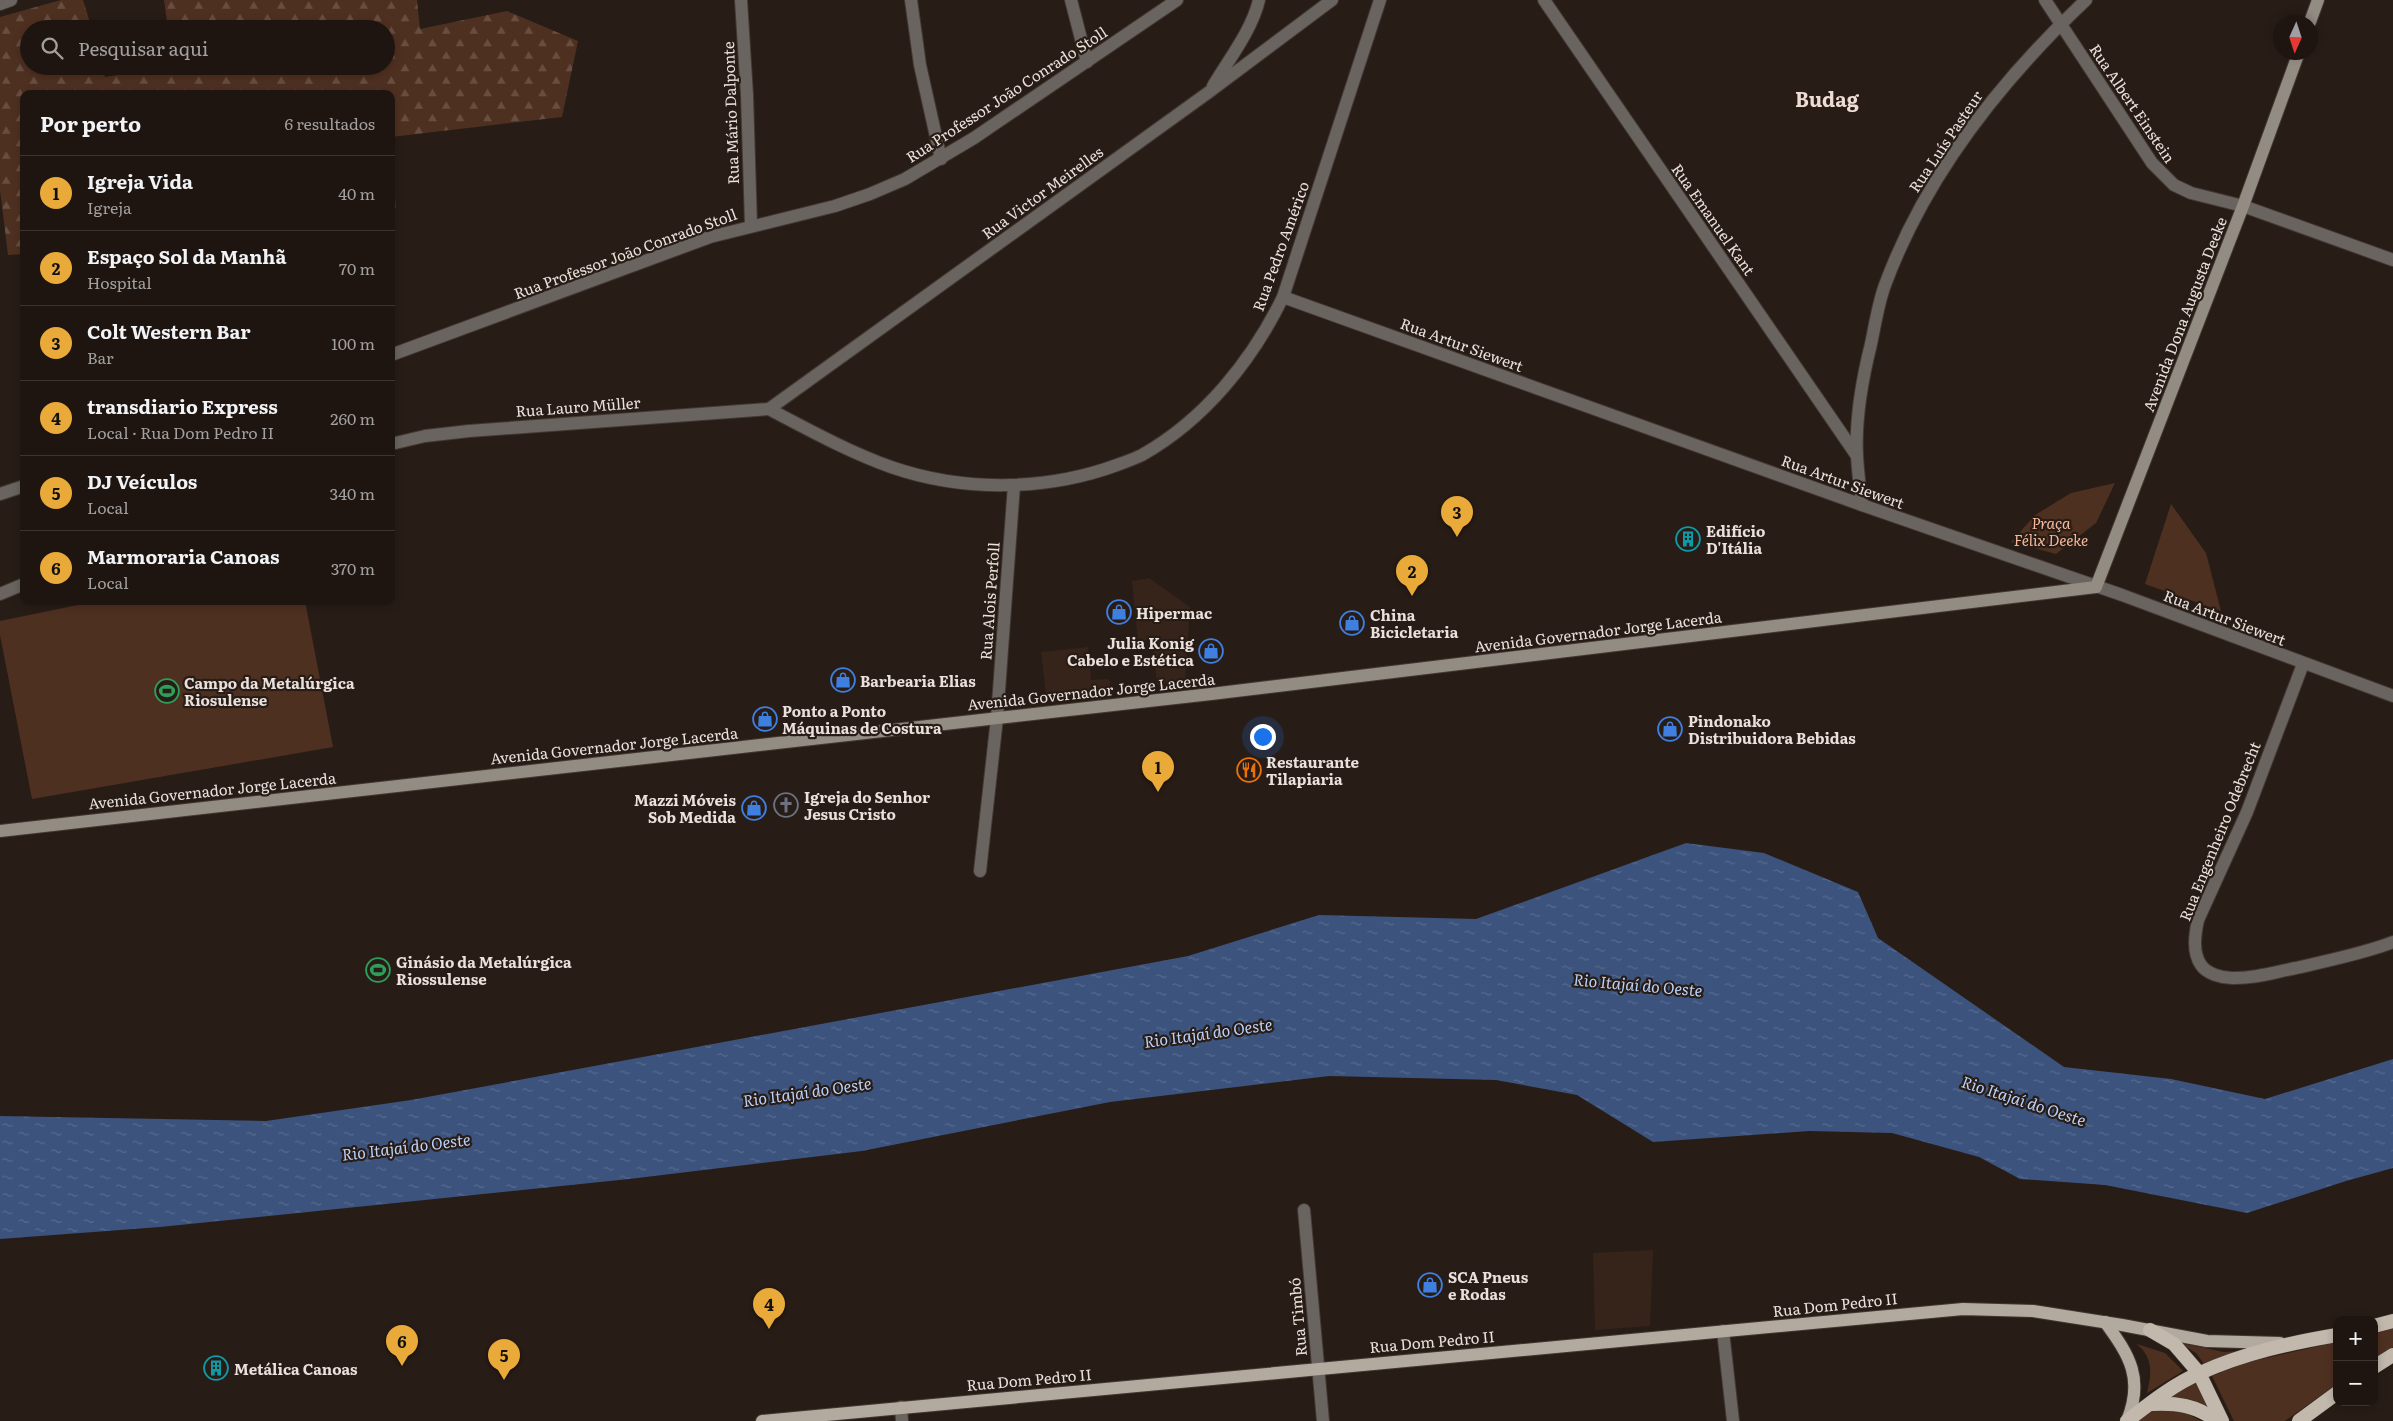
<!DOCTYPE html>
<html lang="pt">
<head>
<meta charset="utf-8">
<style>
  body { margin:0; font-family:Literata,serif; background:#261e19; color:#f1f3f6 }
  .controls { position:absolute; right:15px; bottom:15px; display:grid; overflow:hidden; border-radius:10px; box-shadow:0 2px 8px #0003 }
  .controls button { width:45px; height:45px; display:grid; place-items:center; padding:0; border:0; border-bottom:1px solid #3c3430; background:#1e1510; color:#f1f3f6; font:25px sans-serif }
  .compass { position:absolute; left:2273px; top:15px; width:45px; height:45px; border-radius:50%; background:#1e1510; box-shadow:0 2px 8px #0003; rotate:183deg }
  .you { position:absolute; left:1262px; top:736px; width:18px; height:18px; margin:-12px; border:4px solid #fff; border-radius:50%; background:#1a73e8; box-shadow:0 0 0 8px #1a73e833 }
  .badge { display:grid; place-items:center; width:32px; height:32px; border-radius:50%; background:#eaaa39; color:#111; font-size:16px; font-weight:700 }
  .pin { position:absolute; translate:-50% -41px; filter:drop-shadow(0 1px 2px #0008) }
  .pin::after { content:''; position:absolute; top:26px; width:18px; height:15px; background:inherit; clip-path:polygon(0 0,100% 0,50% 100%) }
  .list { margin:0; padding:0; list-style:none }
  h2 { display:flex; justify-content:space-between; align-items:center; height:65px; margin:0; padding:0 20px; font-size:21px }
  h2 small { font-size:16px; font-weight:400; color:#a19f9f }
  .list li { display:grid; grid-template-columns:32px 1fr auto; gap:15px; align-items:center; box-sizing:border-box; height:75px; padding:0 20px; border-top:1px solid #3c3430 }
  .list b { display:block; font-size:19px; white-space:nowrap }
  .list p { margin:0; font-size:16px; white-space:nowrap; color:#a19f9f }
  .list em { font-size:16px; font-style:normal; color:#a19f9f }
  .icon { flex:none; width:28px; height:28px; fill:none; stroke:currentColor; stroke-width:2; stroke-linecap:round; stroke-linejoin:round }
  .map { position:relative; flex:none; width:2393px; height:1421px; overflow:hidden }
  .search { position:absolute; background:#1e1510; box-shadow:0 2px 8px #0003; left:20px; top:20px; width:375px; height:55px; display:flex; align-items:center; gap:12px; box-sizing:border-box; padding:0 18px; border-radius:28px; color:#a19f9f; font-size:19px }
  .panel { position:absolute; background:#1e1510; box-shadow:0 2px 8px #0003; left:20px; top:90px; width:375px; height:515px; border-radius:10px }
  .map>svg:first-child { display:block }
</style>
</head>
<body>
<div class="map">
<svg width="2393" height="1421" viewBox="0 0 2393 1421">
  <defs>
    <pattern id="forest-firs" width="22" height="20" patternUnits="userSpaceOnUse" patternTransform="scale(1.25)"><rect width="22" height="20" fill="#4e3021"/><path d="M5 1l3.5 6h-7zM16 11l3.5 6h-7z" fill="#684e41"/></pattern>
    <pattern id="water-ripples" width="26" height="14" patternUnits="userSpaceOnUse" patternTransform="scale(1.25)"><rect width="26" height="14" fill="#3b537d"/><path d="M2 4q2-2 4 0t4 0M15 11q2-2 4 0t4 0" fill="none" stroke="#586b8f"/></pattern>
  </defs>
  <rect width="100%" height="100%" fill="#281c16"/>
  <g fill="#36241b">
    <polygon points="1149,578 1190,607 1185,682 1157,684 1152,640 1138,641 1132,581"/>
    <polygon points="1088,647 1091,680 1109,679 1111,689 1046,695 1041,652"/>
    <polygon points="1653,1250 1650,1326 1595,1330 1593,1253"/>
  </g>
  <g fill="#4e3021">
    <polygon points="2115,483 2096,523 2056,554 2011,542 2035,515 2071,493"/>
    <polygon points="2171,504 2206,553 2221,611 2145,584"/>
    <polygon points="97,601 305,601 333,747 32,799 0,635 0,621"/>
    <polygon points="2393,1325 2393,1347 2374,1359 2374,1331"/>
    <polygon points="2337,1342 2337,1384 2285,1421 2234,1421 2212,1376 2244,1363"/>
    <polygon points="2180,1343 2224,1352 2240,1351 2204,1364 2196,1353"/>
    <path d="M2137,1344L2165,1353L2183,1371L2147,1393C2152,1373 2153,1358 2137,1344Z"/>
    <path d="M2196,1380L2213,1412C2199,1401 2185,1397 2167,1398Z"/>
    <polygon points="2153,1410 2186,1413 2201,1421 2138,1421"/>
  </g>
  <g fill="url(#forest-firs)">
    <polygon points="61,0 83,0 92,29 29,29 29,66 102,66 105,77 173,66 386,66 386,29 168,29 164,0 417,0 420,29 507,11 578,41 562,117 391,137 391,94 24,94 24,254 8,255 0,190 0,17"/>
    <polygon points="391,149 396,208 391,209"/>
  </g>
  <polygon fill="url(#water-ripples)" points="1686,843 1764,853 1858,892 1878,938 2064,1067 2171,1079 2265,1099 2393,1059 2393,1168 2346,1181 2247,1213 2105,1185 2020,1179 1979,1157 1892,1133 1809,1131 1653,1142 1577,1095 1496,1080 1329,1076 1110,1102 862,1151 629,1179 160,1227 0,1239 0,1116 266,1121 411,1100 1188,956 1319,915 1476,919"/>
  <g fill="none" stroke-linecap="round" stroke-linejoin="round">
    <g stroke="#433832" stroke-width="14">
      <g id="minor">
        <polyline points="741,0 747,95 751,225"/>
        <polyline points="911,0 920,65 941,159"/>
        <polyline points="1071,0 1087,62"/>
        <polyline points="1544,0 1857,456"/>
        <polyline points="2045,0 2152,163 2174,185 2191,193 2243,206 2393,260"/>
        <polyline points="0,4 11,0"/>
        <path d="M1213,86C1229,59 1252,30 1259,0"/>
        <polyline points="1283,297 1862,505 2122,595 2393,696"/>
        <polyline points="391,355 710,237 835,206 870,194 905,179 974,138 1177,0"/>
        <path d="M769,409C809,430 849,452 891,467C963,492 1046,491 1117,465C1125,462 1134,459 1142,455C1204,420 1252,361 1283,297L1380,0"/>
        <polyline points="769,409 1209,92 1332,0"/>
        <polyline points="391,444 425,436 469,431 769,409"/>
        <polyline points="0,494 24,486"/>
        <path d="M1862,505C1860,489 1858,473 1857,456C1855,419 1862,380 1871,344C1875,325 1878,304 1885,285C1926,174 2000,81 2086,0"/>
        <polyline points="0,594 24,584"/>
        <path d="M2303,664L2247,812L2198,920C2195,934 2192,952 2201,965C2207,974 2222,978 2232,978C2254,979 2275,972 2296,968C2329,960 2362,954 2393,942"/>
        <polyline points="980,871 997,718 1014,485"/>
        <polyline points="1304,1210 1323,1421"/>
        <polyline points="1723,1331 1733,1421"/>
        <polyline points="901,1407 902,1421"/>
      </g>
    </g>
    <g stroke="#433832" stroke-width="14">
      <g id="secondary">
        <polyline points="2310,22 2318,0"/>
        <polyline points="0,831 1211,694 2096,587 2243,206 2299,52"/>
      </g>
    </g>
    <g stroke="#433832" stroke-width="14">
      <g id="primary">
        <path d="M2105,1322C2130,1356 2144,1379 2127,1421"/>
        <polyline points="762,1421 1963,1309 2033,1311 2122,1325 2207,1341 2280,1343"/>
      </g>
    </g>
    <g stroke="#433832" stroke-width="15">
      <g id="trunk">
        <polyline points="2374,1326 2393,1321"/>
        <polyline points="2150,1330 2174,1344 2199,1373 2222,1421"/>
        <polyline points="2374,1367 2393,1355"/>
        <path d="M2152,1404C2176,1403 2197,1405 2216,1421"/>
        <path d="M2127,1421C2149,1404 2174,1384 2200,1373C2244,1353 2290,1343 2337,1335"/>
        <polyline points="2299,1421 2337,1393"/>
      </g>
    </g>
    <use href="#minor" stroke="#69645f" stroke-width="12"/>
    <use href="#secondary" stroke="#938c83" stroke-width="12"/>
    <use href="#primary" stroke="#b3aa9f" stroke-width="12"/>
    <use href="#trunk" stroke="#c2b8ac" stroke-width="14"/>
  </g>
  <defs>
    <g id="building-ring" transform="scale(1.25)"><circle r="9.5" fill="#281c16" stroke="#0f9aa8" stroke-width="1.5"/><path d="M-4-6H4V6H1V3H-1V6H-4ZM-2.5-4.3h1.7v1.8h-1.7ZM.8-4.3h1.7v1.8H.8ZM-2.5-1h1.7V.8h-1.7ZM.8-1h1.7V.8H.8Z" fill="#0f9aa8"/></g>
    <g id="shop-ring" transform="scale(1.25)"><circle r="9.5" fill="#281c16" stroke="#3f7fe0" stroke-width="1.5"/><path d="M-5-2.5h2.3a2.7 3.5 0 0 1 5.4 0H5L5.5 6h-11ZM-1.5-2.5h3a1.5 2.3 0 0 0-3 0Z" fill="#3f7fe0"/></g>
    <g id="stadium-ring" transform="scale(1.25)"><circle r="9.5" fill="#281c16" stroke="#2e9e5b" stroke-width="1.5"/><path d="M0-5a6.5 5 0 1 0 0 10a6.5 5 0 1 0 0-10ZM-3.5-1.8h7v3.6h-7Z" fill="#2e9e5b"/></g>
    <g id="restaurant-ring" transform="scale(1.25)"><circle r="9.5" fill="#281c16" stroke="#e8710a" stroke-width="1.5"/><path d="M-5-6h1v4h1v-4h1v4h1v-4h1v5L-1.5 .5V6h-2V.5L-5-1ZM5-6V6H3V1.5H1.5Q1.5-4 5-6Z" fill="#e8710a"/></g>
    <g id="church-ring" transform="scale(1.25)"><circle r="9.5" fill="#281c16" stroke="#6b7280" stroke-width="1.5"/><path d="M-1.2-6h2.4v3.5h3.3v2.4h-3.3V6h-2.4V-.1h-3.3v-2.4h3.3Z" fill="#6b7280"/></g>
  </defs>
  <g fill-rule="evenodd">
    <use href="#building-ring" x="1688" y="539"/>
    <use href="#shop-ring" x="1119" y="612"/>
    <use href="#shop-ring" x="1352" y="623"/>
    <use href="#shop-ring" x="1211" y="651"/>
    <use href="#shop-ring" x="843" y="680"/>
    <use href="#stadium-ring" x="167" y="691"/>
    <use href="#shop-ring" x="765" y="719"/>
    <use href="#shop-ring" x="1670" y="729"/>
    <use href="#restaurant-ring" x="1249" y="770"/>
    <use href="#church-ring" x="786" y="805"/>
    <use href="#shop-ring" x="754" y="808"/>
    <use href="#stadium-ring" x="378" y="970"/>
    <use href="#shop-ring" x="1430" y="1285"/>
    <use href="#building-ring" x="216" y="1368"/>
  </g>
  <g text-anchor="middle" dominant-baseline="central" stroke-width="4.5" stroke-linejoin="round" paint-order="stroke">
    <g font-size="15" fill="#eae1dd" stroke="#281c16">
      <text transform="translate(1006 94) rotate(-33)">Rua Professor João Conrado Stoll</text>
      <text transform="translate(2133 103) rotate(56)">Rua Albert Einstein</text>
      <text transform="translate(730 113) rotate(-92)">Rua Mário Dalponte</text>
      <text transform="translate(1945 141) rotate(-56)">Rua Luís Pasteur</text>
      <text transform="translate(1042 192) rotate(-36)">Rua Victor Meirelles</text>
      <text transform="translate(1714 219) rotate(55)">Rua Emanuel Kant</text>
      <text transform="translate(1280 246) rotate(-70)">Rua Pedro Américo</text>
      <text transform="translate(625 253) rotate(-20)">Rua Professor João Conrado Stoll</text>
      <text transform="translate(2184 314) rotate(-69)">Avenida Dona Augusta Deeke</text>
      <text transform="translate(1462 344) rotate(20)">Rua Artur Siewert</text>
      <text transform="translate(578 406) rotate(-4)">Rua Lauro Müller</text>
      <text transform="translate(1843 481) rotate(20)">Rua Artur Siewert</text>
      <text transform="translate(989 601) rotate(-86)">Rua Alois Perfoll</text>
      <text transform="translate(2225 617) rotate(21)">Rua Artur Siewert</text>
      <text transform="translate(1598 631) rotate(-7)">Avenida Governador Jorge Lacerda</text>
      <text transform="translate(1091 691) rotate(-6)">Avenida Governador Jorge Lacerda</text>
      <text transform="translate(614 745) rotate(-6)">Avenida Governador Jorge Lacerda</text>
      <text transform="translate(212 790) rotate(-6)">Avenida Governador Jorge Lacerda</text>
      <text transform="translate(2219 831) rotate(-68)">Rua Engenheiro Odebrecht</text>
      <text transform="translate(1835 1304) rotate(-6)">Rua Dom Pedro II</text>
      <text transform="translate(1297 1317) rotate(-95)">Rua Timbó</text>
      <text transform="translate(1432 1341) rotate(-5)">Rua Dom Pedro II</text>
      <text transform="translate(1029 1379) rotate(-5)">Rua Dom Pedro II</text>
    </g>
    <g font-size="15" font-style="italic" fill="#f7b99a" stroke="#281c16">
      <text x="2051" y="522">Praça<tspan x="2051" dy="17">Félix Deeke</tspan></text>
    </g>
    <g font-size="15" font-weight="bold" fill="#eae1dd" stroke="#281c16" text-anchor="start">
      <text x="1706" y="530">Edifício<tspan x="1706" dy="17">D'Itália</tspan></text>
      <text x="1136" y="612">Hipermac</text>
      <text x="1370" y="614">China<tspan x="1370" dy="17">Bicicletaria</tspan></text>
      <text x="1194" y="642" text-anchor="end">Julia Konig<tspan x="1194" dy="17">Cabelo e Estética</tspan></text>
      <text x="860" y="680">Barbearia Elias</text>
      <text x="184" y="682">Campo da Metalúrgica<tspan x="184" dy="17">Riosulense</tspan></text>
      <text x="782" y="710">Ponto a Ponto<tspan x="782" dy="17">Máquinas de Costura</tspan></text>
      <text x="1688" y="720">Pindonako<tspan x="1688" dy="17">Distribuidora Bebidas</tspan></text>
      <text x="1266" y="761">Restaurante<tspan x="1266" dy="17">Tilapiaria</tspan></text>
      <text x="804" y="796">Igreja do Senhor<tspan x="804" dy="17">Jesus Cristo</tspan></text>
      <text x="736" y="799" text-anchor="end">Mazzi Móveis<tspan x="736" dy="17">Sob Medida</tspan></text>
      <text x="396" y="961">Ginásio da Metalúrgica<tspan x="396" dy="17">Riossulense</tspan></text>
      <text x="1448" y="1276">SCA Pneus<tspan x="1448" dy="17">e Rodas</tspan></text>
      <text x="234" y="1368">Metálica Canoas</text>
    </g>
    <g font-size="16" font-style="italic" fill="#bad2fb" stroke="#281c16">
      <text transform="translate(1638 984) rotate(5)">Rio Itajaí do Oeste</text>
      <text transform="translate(1208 1032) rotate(-8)">Rio Itajaí do Oeste</text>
      <text transform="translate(807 1091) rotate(-8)">Rio Itajaí do Oeste</text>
      <text transform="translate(2024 1100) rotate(18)">Rio Itajaí do Oeste</text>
      <text transform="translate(406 1146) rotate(-7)">Rio Itajaí do Oeste</text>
    </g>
    <g font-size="20" font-weight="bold" fill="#eeddd4" stroke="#281c16">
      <text x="1827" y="98">Budag</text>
    </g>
  </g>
</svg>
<div class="controls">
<button>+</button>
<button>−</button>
</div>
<svg class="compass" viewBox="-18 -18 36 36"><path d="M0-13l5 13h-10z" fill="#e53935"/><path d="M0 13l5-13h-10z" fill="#a19f9f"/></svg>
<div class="you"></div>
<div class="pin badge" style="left:1158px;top:792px">1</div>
<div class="pin badge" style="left:1412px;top:596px">2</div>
<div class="pin badge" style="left:1457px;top:537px">3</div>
<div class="pin badge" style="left:769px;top:1329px">4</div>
<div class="pin badge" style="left:504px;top:1380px">5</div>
<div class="pin badge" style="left:402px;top:1366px">6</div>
<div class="search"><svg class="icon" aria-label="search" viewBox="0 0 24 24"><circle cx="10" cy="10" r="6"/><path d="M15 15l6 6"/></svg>Pesquisar aqui</div>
<section class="panel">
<h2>Por perto<small>6 resultados</small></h2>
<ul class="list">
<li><span class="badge">1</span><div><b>Igreja Vida</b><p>Igreja</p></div><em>40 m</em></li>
<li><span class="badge">2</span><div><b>Espaço Sol da Manhã</b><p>Hospital</p></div><em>70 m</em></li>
<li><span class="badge">3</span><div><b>Colt Western Bar</b><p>Bar</p></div><em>100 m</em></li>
<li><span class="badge">4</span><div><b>transdiario Express</b><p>Local · Rua Dom Pedro II</p></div><em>260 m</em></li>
<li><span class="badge">5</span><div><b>DJ Veículos</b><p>Local</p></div><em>340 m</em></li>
<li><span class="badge">6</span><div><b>Marmoraria Canoas</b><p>Local</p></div><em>370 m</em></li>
</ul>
</section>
</div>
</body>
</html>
